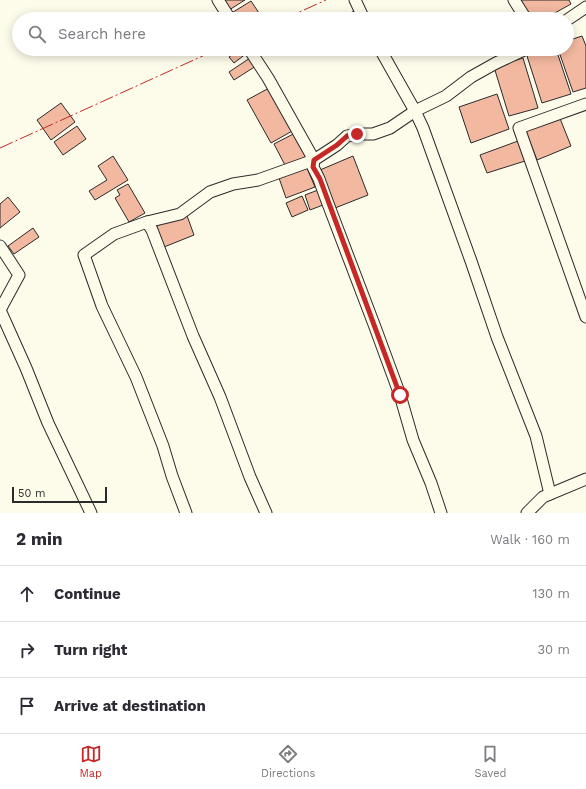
<!DOCTYPE html>
<html lang="en">
<head>
<meta charset="utf-8">
<style>
  body { margin:0; font-family:"Work Sans",sans-serif; background:#f7f7f7; color:#2b2b33 }
  .scale { position:absolute; left:12px; bottom:10px; width:95px; box-sizing:border-box; padding-left:4px; border:2px solid #2b2b2b; border-top:0; font-size:11px; line-height:14px; white-space:nowrap; color:#2b2b2b; -webkit-text-stroke:3px #fdfbea; paint-order:stroke }
  .stop { position:absolute; width:12px; height:12px; margin:-9px; border:3px solid #c62828; border-radius:50%; background:#fff }
  .stop.end { background:#c62828; border-color:#fff; box-shadow:0 1px 4px #0008 }
  .list { margin:0; padding:0; list-style:none }
  h2 { display:flex; justify-content:space-between; align-items:center; height:52px; margin:0; padding:0 16px; font-size:17px }
  h2 small { font-size:13px; font-weight:400; color:#7c7c81 }
  .list li { display:grid; grid-template-columns:26px 1fr auto; gap:12px; align-items:center; box-sizing:border-box; height:56px; padding:0 16px; border-top:1px solid #e1e1e2 }
  .list b { display:block; font-size:15px; white-space:nowrap }
  .list em { font-size:13px; font-style:normal; color:#7c7c81 }
  .icon { flex:none; width:22px; height:22px; fill:none; stroke:currentColor; stroke-width:2; stroke-linecap:round; stroke-linejoin:round }
  .map { position:relative; flex:none; width:586px; height:513px; overflow:hidden }
  .search { position:absolute; background:#fff; box-shadow:0 2px 10px #0003; left:12px; right:12px; top:12px; height:44px; display:flex; align-items:center; gap:10px; box-sizing:border-box; padding:0 14px; border-radius:22px; color:#7c7c81; font-size:15px }
  .sheet { height:220px; background:#fff }
  nav { display:flex; justify-content:space-around; align-items:center; box-sizing:border-box; height:56px; border-top:1px solid #e1e1e2; background:#fff; font-size:11px; color:#7c7c81 }
  nav a { display:grid; justify-items:center; gap:2px }
  nav .on { color:#c62828 }
  .map>svg:first-child { display:block }
</style>
</head>
<body>
<div class="map">
<svg width="586" height="513" viewBox="0 0 586 513">
  <rect width="100%" height="100%" fill="#fdfbea"/>
  <g fill="#f2b8a0" stroke="#2b2b2b">
    <polygon points="223,0 245,0 229,10"/>
    <polygon points="518,0 569,0 571,4 544,19 529,19"/>
    <polygon points="251,1 263,19 234,19 230,14"/>
    <polygon points="354,11 359,19 340,19"/>
    <polygon points="582,36 586,46 586,88 573,92 558,49 567,49 567,41"/>
    <polygon points="216,49 222,49 223,51 217,55 213,51"/>
    <polygon points="240,49 244,49 247,53 234,63 229,57"/>
    <polygon points="549,49 556,49 571,94 542,103 527,56"/>
    <polygon points="250,58 256,66 234,80 229,72"/>
    <polygon points="523,58 538,108 509,116 494,67"/>
    <polygon points="271,87 294,130 271,143 247,100"/>
    <polygon points="497,94 509,129 471,143 459,107"/>
    <polygon points="61,103 75,122 51,140 37,120"/>
    <polygon points="559,116 571,146 537,160 525,129"/>
    <polygon points="77,126 86,139 63,155 54,142"/>
    <polygon points="297,132 310,158 286,167 274,144"/>
    <polygon points="518,141 525,161 487,173 480,155"/>
    <polygon points="113,156 128,180 95,200 89,191 107,180 98,166"/>
    <polygon points="353,156 368,195 335,208 320,170"/>
    <polygon points="307,168 315,187 286,198 279,178"/>
    <polygon points="128,184 145,213 129,222 115,198 120,195 117,190"/>
    <polygon points="318,190 323,205 310,210 305,195"/>
    <polygon points="302,196 308,210 292,217 286,203"/>
    <polygon points="8,197 20,212 0,228 0,204"/>
    <polygon points="186,213 194,235 164,247 156,224"/>
    <polygon points="33,228 39,237 14,254 8,246"/>
  </g>
  <g fill="none" stroke-linecap="round" stroke-linejoin="round">
    <g stroke="#2b2b2b" stroke-width="13">
      <g id="minor">
        <polyline points="218,0 230,19"/>
        <polyline points="355,0 364,19"/>
        <polyline points="514,0 526,19"/>
        <polyline points="567,20 586,7"/>
        <polyline points="249,49 268,78 314,160 313,167 319,179 327,201 375,327 400,395 413,440 431,483 441,513"/>
        <polyline points="380,49 415,111 423,128 471,261 497,337 536,436 550,494"/>
        <polyline points="586,104 519,128 586,317"/>
        <polyline points="147,222 180,214 210,192 233,184 258,180 314,160 337,145 347,136 357,134 373,134 390,128 415,111 446,96 471,77 496,63 526,49"/>
        <polyline points="0,246 19,275 0,310"/>
        <polyline points="0,310 26,368 48,423 91,513"/>
        <polyline points="186,513 172,476 163,446 136,377 102,306 84,255 114,234 147,222 152,230 193,336 220,397 250,477 266,513"/>
        <polyline points="527,513 543,497 586,479"/>
      </g>
    </g>
    <use href="#minor" stroke="#fdfbea" stroke-width="11"/>
    <g stroke="#c62828" stroke-width="1" stroke-dasharray="14 3 2 3" stroke-linecap="butt">
      <polyline points="284,19 326,0"/>
      <polyline points="0,148 218,49"/>
    </g>
  </g>
  <g fill="none" stroke-linecap="round" stroke-linejoin="round">
    <polyline stroke="#c62828" stroke-width="5" points="357,134 347,136 337,145 314,160 313,167 320,179 400,395"/>
  </g>
</svg>
<div class="scale">50 m</div>
<div class="stop" style="left:400px;top:395px"></div>
<div class="stop end" style="left:357px;top:134px"></div>
<div class="search"><svg class="icon" aria-label="search" viewBox="0 0 24 24"><circle cx="10" cy="10" r="6"/><path d="M15 15l6 6"/></svg>Search here</div>
</div>
<section class="sheet">
<h2>2 min<small>Walk · 160 m</small></h2>
<ul class="list">
<li><svg class="icon" aria-label="ahead" viewBox="0 0 24 24"><path d="M12 20V5M6 11l6-6 6 6"/></svg><div><b>Continue</b></div><em>130 m</em></li>
<li><svg class="icon" aria-label="right" viewBox="0 0 24 24"><path d="M7 20v-9h11M14 6l5 5-5 5"/></svg><div><b>Turn right</b></div><em>30 m</em></li>
<li><svg class="icon" aria-label="arrive" viewBox="0 0 24 24"><path d="M6 21V4h12l-3 4 3 4H6"/></svg><div><b>Arrive at destination</b></div></li>
</ul>
</section>
<nav>
<a class="on"><svg class="icon" aria-label="map" viewBox="0 0 24 24"><path d="M3 6l6-2 6 2 6-2v14l-6 2-6-2-6 2zM9 4v14M15 6v14"/></svg>Map</a>
<a><svg class="icon" aria-label="directions" viewBox="0 0 24 24"><path d="M12 3l9 9-9 9-9-9zM9 14v-3h6M13 9l2 2-2 2"/></svg>Directions</a>
<a><svg class="icon" aria-label="saved" viewBox="0 0 24 24"><path d="M7 4h10v16l-5-4-5 4z"/></svg>Saved</a>
</nav>
</body>
</html>
